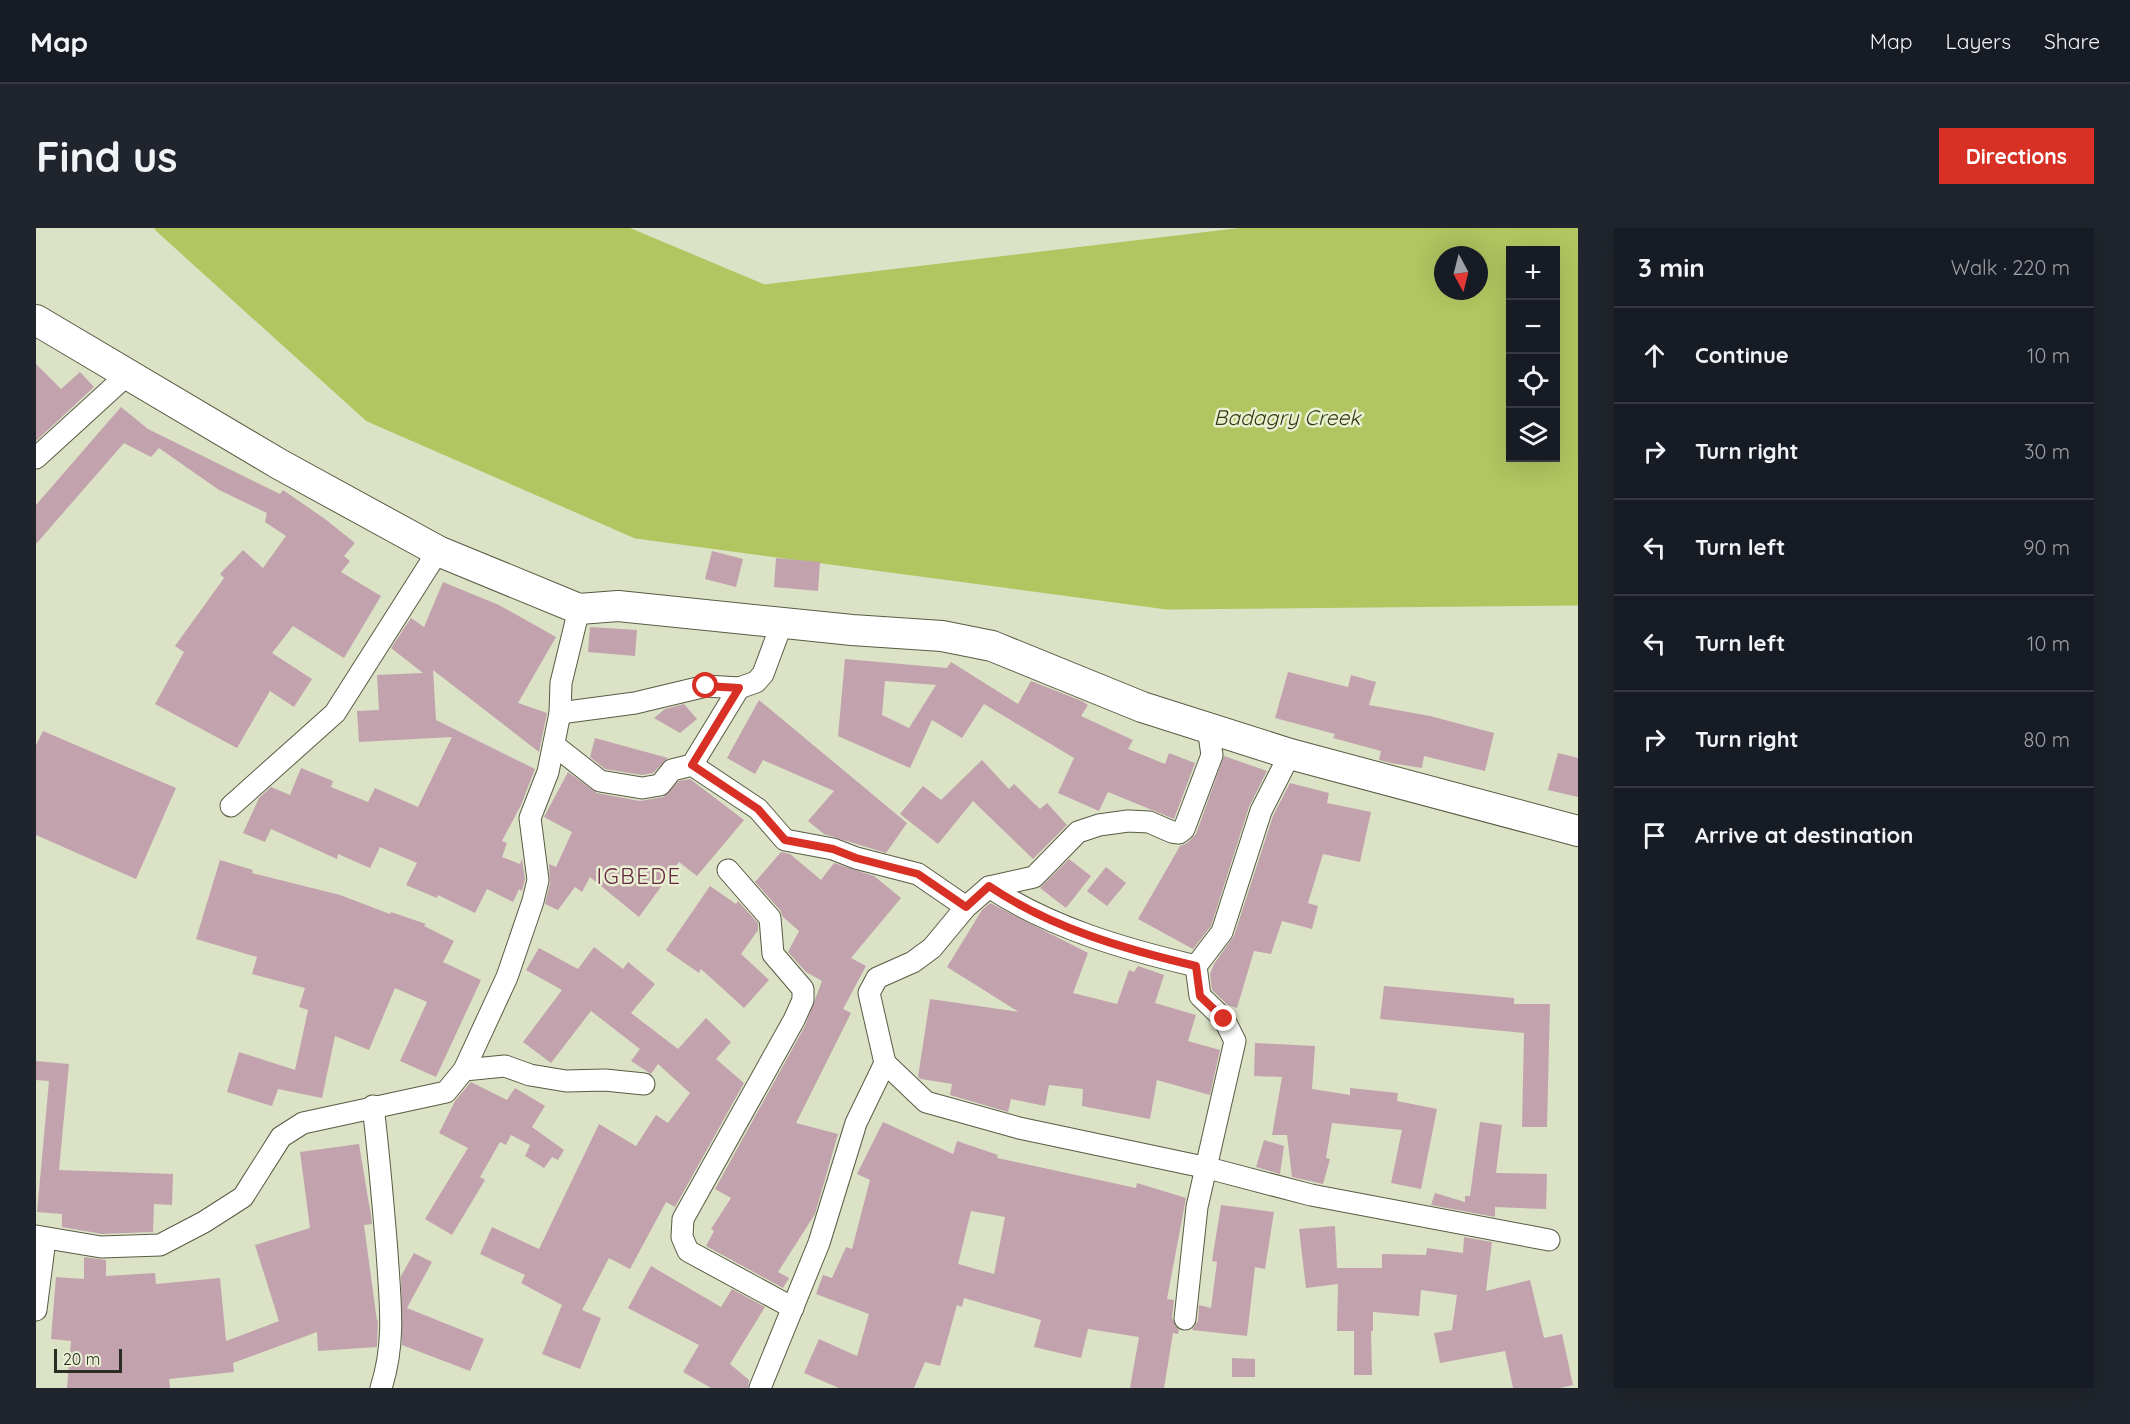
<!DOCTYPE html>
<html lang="en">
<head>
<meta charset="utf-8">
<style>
  body { margin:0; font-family:Quicksand,sans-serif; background:#20242c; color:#f1f3f6 }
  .controls { position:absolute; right:18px; top:18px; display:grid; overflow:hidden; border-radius:0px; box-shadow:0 6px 24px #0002 }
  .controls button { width:54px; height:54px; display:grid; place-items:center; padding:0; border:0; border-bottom:2px solid #363941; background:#171b24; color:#f1f3f6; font:30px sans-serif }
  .compass { position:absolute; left:1398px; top:18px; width:54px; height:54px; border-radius:50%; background:#171b24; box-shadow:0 6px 24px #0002; rotate:173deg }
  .scale { position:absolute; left:18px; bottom:15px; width:68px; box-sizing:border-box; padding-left:6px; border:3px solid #2a2d22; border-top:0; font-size:16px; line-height:21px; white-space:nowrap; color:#2a2d22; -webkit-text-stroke:4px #e9f0d3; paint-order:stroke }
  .stop { position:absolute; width:18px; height:18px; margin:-14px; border:4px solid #d93025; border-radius:50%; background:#fff }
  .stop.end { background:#d93025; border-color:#fff; box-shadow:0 2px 6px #0008 }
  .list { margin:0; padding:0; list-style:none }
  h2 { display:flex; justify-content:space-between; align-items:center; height:78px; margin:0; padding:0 24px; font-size:26px }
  h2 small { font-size:20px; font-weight:400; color:#9ea1a6 }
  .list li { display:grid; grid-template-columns:39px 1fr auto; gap:18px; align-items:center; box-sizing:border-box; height:96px; padding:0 24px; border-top:2px solid #363941 }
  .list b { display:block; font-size:22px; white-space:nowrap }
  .list em { font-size:20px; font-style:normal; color:#9ea1a6 }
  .icon { flex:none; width:33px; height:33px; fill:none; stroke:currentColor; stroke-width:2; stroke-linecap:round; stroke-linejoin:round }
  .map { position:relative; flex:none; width:1542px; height:1160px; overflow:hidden; border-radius:0px }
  header { display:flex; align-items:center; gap:36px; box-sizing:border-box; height:84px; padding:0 30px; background:#171b24; border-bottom:2px solid #363941 }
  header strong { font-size:28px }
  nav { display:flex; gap:33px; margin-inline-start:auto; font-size:21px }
  .intro { display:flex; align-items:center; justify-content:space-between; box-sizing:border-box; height:144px; padding:0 36px }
  h1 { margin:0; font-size:42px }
  .button { padding:15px 27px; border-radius:0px; background:#d93025; color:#fff; font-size:21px; font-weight:700 }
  main { display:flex; gap:36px; padding:0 36px }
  aside { flex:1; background:#171b24; border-radius:0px; box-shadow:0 6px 24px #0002 }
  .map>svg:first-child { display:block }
</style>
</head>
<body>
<header>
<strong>Map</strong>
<nav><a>Map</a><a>Layers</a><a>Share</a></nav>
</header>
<div class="intro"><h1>Find us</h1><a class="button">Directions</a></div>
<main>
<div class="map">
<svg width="1542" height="1160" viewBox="0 0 1542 1160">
  <rect width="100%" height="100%" fill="#dbe2c6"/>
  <path fill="#b2c560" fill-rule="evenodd" d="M122,0H585L728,60L1233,0H1542V374L1131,378L600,307L332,190ZM1474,22H1520V230H1474ZM1407,27H1443V63H1407Z"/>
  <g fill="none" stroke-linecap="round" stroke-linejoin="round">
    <g stroke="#b2c560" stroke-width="7">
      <polyline points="122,0 332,190 600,307 1131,378 1542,374"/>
      <polyline points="585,0 728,60 1233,0"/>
    </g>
  </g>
  <g fill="#c2a3ad" fill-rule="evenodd">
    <polygon points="0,136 25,161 44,144 58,159 0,213"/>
    <polygon points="85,179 112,201 244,266 247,262 289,291 319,315 308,328 314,333 305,344 345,368 308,430 257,398 236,425 276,451 258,479 234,463 201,520 119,476 148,424 139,418 188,350 184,346 207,322 227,340 250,308 229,294 231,285 183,262 123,220 115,229 88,215 0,316 0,277"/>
    <polygon points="676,323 707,331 700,359 669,351"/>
    <polygon points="740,330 784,334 782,363 738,359"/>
    <polygon points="407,354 463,377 520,409 482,475 511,485 503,524 397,442 400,492 499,541 485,577 466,613 471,615 466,629 484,636 486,631 489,651 486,663 483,661 477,674 451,661 439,685 402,667 401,670 370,657 381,635 344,619 334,640 302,626 301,631 235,601 229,614 207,605 223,570 235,559 254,567 265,540 297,553 295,559 332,574 339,560 382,579 416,509 323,514 321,483 343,482 341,447 387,445 355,420 375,390 388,399"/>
    <polygon points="554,399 601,402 599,428 552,424"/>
    <path d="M809,431L911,440L915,434L982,476L995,453L1046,473L1052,477L1045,488L1097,512L1092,521L1129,536L1133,525L1159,535L1138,591L1072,564L1063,583L1022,565L1038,530L948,476L926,510L896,492L874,540L802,508ZM849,453L900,457L873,500L846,487Z"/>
    <polygon points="1252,444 1312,459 1315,447 1340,454 1333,477 1394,488 1458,505 1449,543 1388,528 1386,540 1355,535 1343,532 1345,523 1297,510 1299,506 1239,490"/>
    <polygon points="723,472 871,595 850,625 788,606 772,593 798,563 727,532 719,546 691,530"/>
    <polygon points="648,476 661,491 644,505 618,490 629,481"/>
    <polygon points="7,503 140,560 100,651 0,607 0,517"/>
    <polygon points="559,510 632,530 617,545 606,547 569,541 554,529"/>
    <polygon points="1522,525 1542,530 1542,569 1512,562"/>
    <polygon points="1188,528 1231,543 1213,579 1175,698 1157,721 1102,691 1144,618 1151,615 1160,606"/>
    <polygon points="946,532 973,561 978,556 1004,581 1011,575 1031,597 997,631 937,573 902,616 864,586 887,558 905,572"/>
    <polygon points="532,544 561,565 604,573 627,569 643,553 654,551 708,592 661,648 643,634 603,689 554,649 546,664 539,659 522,682 509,676 514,655 513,636 520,639 536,604 508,589"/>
    <polygon points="1254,555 1293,565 1291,575 1335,584 1324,634 1287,626 1272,675 1282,678 1276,701 1246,693 1235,726 1218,723 1201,780 1192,777 1176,762 1174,746 1178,736 1198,708 1237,588"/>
    <polygon points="745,624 754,626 785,652 798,635 838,648 865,670 815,730 830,738 807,781 815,785 760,895 802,906 779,986 742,1044 753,1050 747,1060 670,1018 678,1003 675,1001 695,970 679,961 769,798 786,753 770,744 752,724 763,703 747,689 744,682 719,654"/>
    <polygon points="1033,631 1055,648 1030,680 1004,660"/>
    <polygon points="184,632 217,642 216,645 304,667 354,686 355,684 390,696 388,698 418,713 407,734 445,752 400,849 364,833 391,774 359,760 333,822 299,808 286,870 242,861 236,878 191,864 203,824 259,842 272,782 263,779 269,760 216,746 221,729 160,711"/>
    <polygon points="1070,639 1090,655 1071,678 1051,663"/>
    <polygon points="674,658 700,676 702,673 722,695 722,702 705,726 733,752 708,780 665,741 663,745 630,722"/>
    <polygon points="954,675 1052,725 1037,765 1081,776 1093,742 1098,744 1102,738 1128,747 1119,775 1160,787 1152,813 1184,822 1174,867 1121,852 1114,891 1046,878 1047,861 1013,857 1009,878 975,871 972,884 914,867 916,856 885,851 882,849 894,771 983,784 911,739 946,682"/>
    <polygon points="558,719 587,741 592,734 619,756 595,785 642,821 670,790 695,814 680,831 708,855 639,979 630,974 594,1041 573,1030 546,1082 565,1090 544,1141 506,1126 526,1077 485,1055 489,1047 444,1026 456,999 503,1021 563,896 600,918 620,887 632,895 654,865 622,836 615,846 595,833 604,821 555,783 515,835 487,814 526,762 490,742 503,720 542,741"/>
    <polygon points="1348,758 1478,770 1478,776 1514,776 1511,899 1486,899 1488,805 1344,791"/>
    <polygon points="1219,815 1279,818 1276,861 1314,867 1314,860 1362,865 1361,873 1401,881 1385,961 1355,955 1366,902 1296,895 1290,930 1294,931 1287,956 1256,949 1251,907 1236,907 1246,849 1218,848"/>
    <polygon points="0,833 33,836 23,942 137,946 136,977 118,976 117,1004 66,1006 26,999 26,986 1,984 13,853 0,852"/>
    <polygon points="435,854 471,872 479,860 509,878 496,899 528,922 522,932 516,929 508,940 489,928 494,917 475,907 470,917 464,914 444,949 449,952 416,1007 389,991 432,920 403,905 419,873"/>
    <path d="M847,894L917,926L921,913L962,927L961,930L1100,960L1101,955L1150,970L1131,1071L1138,1072L1136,1090L1143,1102L1142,1106L1137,1105L1128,1160H1094L1103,1109L1052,1101L1045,1130L998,1119L1005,1092L928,1070L926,1079L921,1077L904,1138L889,1134L878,1160H803L768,1145L783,1111L821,1128L833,1086L780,1066L787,1047L796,1050L810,1019L816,1021L834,952L821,946ZM935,983L969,989L958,1046L922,1036Z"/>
    <polygon points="1444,894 1466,897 1460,945 1511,946 1510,981 1459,979 1459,989 1395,977 1399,965 1429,974 1429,968 1434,968"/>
    <polygon points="1228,912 1248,918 1244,946 1220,939"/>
    <polygon points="323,916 335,988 336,996 328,997 341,1093 342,1091 341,1119 282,1123 281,1104 197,1135 198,1144 133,1151 134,1160 31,1160 35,1113 15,1111 20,1049 48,1051 48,1029 70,1032 70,1048 119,1045 120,1056 184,1050 190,1113 243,1093 219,1017 274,1000 264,924"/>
    <polygon points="1185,977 1238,984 1229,1041 1219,1039 1211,1108 1156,1102 1162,1093 1163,1077 1175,1080 1181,1034 1176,1033"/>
    <polygon points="1299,998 1301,1040 1346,1040 1346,1026 1390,1027 1391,1020 1427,1025 1428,1009 1456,1014 1450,1063 1494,1052 1508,1110 1526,1106 1537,1157 1524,1160 1477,1160 1469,1123 1404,1135 1398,1105 1416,1102 1421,1067 1385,1062 1383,1088 1337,1084 1337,1103 1335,1103 1336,1147 1318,1147 1318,1103 1301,1103 1302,1056 1270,1060 1263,1001"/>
    <polygon points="378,1025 396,1034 371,1080 448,1111 434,1143 366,1117 365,1048"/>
    <polygon points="615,1038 685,1079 696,1061 729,1079 694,1136 713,1152 712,1160 675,1160 647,1144 663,1117 592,1080"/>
    <polygon points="1196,1130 1219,1131 1219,1149 1196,1149"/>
  </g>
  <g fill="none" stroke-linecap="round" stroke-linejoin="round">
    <g stroke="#575c43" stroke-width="23">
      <g id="street">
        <polyline points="0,230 92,146"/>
        <polyline points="524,485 599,475 670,458 703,460 720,454 727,446 746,395"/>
        <polyline points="518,517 564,553 606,560 624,557 636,542 656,537 722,581 749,612 797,621 820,630 882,646 930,679"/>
        <polyline points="656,537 703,460"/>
        <polyline points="195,578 299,485 402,323"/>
        <polyline points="692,642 734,690 737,726 767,761 767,772 758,792 647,991 646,1009 652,1023 757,1080"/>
        <path d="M953,659C1015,700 1088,721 1160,738"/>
        <polyline points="849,835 833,765 841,750 877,734 896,720 930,679 953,659 998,649 1042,604 1063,597 1092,593 1113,594 1136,604 1143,605 1148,601 1176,527 1172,500"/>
        <polyline points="428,842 469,838 494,847 530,853 569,852 608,856"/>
        <path d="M337,878C343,927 347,975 351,1024C354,1072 360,1114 345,1160"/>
        <polyline points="0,1008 65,1019 124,1017 168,994 207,969 245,909 267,895 410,864 428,842 471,749 497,673 502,652 494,590 512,544 524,485 525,455 543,381"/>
        <polyline points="0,1082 9,1011"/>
        <polyline points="1149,1091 1161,979 1199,813 1188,791 1164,768 1160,738 1186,704 1225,583 1254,526"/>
        <polyline points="724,1160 783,1015 820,895 849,835 890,874 983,900 1172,940 1275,967 1513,1012"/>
      </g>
    </g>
    <g stroke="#575c43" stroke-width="32">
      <polyline id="secondary" points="0,92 243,236 402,323 543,381 582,378 816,402 906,408 956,418 1106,479 1254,526 1542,603"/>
    </g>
    <use href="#street" stroke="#fff" stroke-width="21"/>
    <use href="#secondary" stroke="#fff" stroke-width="30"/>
  </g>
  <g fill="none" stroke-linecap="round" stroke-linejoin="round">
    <path stroke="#d93025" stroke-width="8" d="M670,458L703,460L656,537L722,581L749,612L797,621L820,630L882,646L930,679L953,658C1015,700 1088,721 1160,738L1164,768L1188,791"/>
  </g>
  <g text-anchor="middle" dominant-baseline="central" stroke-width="5" stroke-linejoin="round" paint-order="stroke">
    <g font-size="21" font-style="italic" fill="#343b11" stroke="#e9f0d3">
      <text x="1251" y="189">Badagry Creek</text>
    </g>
    <g font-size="22" letter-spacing="1.5" fill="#682641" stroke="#e9f0d3">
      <text x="603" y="648">IGBEDE</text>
    </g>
  </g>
</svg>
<div class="controls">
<button>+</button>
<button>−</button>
<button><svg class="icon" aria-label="locate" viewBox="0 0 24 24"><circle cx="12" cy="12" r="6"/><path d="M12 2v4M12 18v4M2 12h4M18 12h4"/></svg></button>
<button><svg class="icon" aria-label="layers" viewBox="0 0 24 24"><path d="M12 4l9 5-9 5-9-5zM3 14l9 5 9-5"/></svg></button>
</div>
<svg class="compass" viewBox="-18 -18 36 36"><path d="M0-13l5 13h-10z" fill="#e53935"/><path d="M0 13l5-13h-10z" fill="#9ea1a6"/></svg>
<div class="scale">20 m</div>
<div class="stop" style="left:670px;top:458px"></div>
<div class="stop end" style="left:1188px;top:791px"></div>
</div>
<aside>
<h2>3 min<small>Walk · 220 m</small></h2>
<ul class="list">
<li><svg class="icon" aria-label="ahead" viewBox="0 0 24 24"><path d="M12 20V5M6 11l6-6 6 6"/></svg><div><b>Continue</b></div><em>10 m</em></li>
<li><svg class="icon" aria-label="right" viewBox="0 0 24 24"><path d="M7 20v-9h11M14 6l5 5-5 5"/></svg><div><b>Turn right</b></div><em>30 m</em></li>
<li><svg class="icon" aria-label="left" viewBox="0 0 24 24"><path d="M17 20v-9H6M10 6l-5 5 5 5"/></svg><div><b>Turn left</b></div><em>90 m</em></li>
<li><svg class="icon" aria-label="left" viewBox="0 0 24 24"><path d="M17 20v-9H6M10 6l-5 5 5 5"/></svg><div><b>Turn left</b></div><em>10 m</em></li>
<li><svg class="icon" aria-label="right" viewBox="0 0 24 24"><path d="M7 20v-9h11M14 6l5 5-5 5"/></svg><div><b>Turn right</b></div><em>80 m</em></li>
<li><svg class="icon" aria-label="arrive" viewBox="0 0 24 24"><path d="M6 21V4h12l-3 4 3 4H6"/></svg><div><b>Arrive at destination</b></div></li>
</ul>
</aside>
</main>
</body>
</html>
